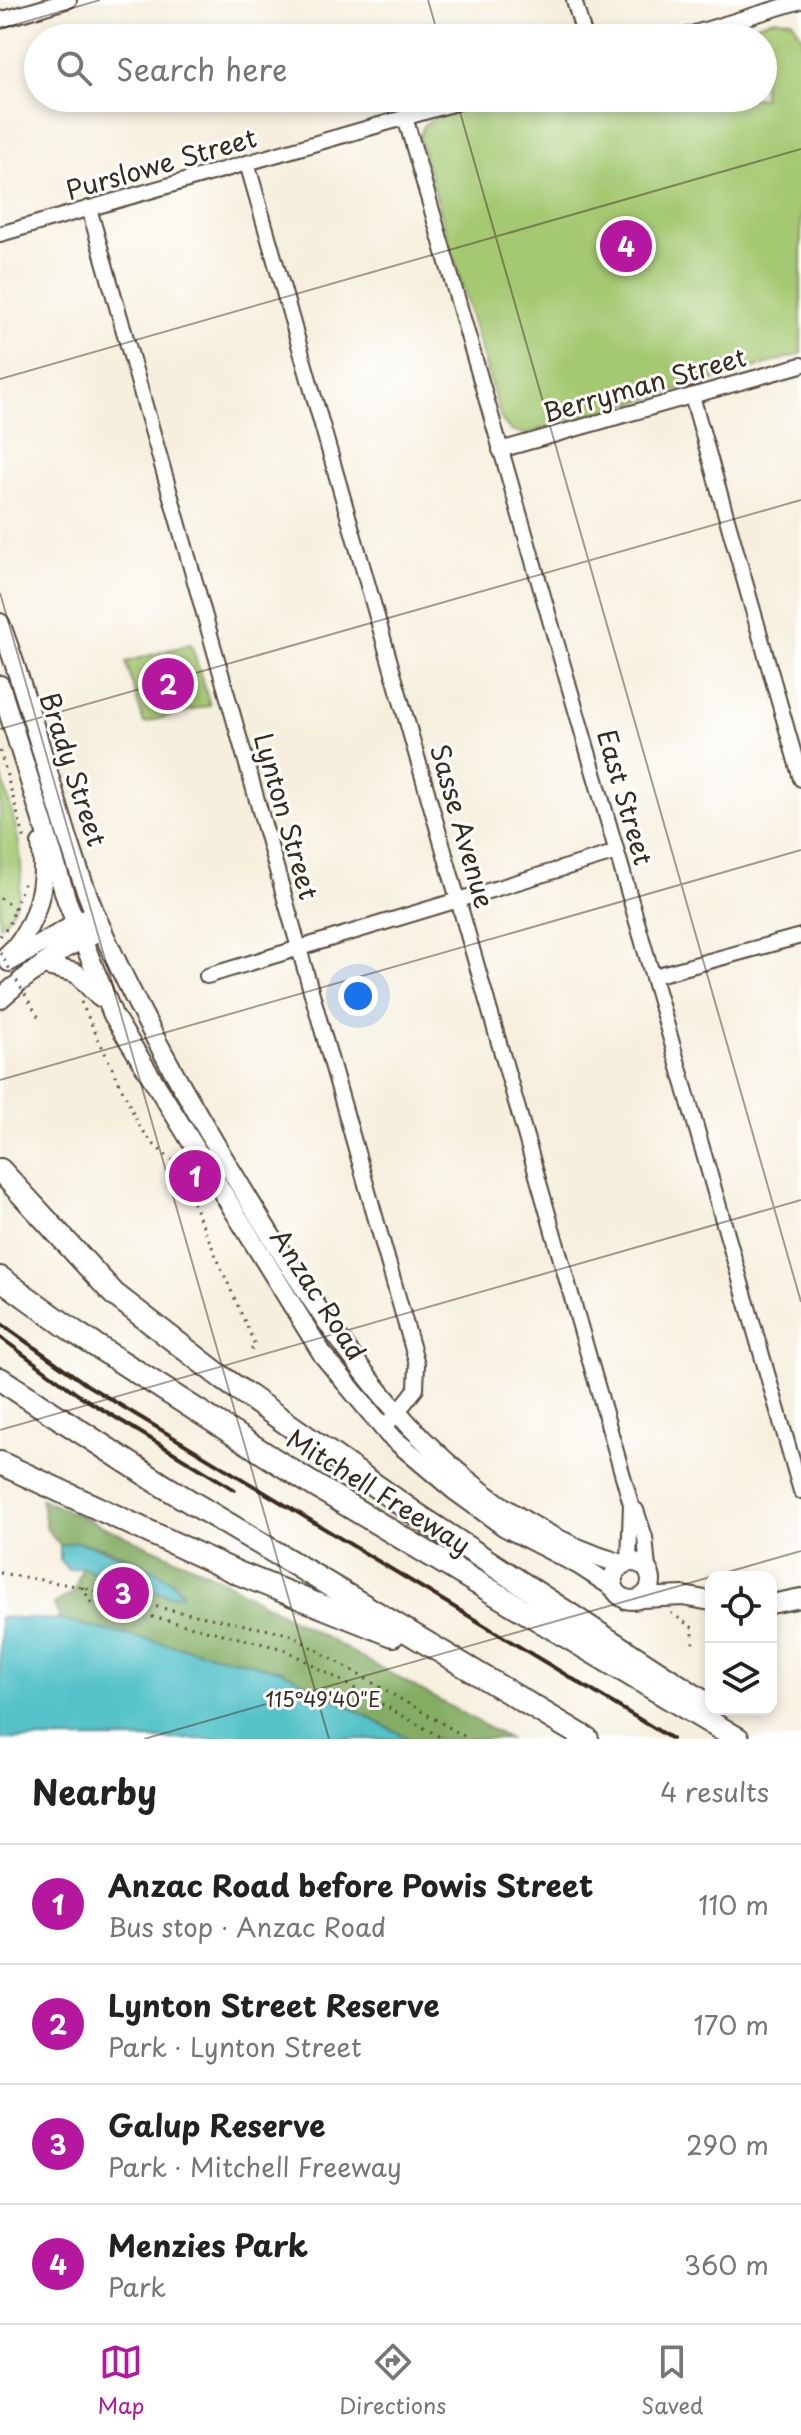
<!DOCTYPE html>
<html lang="en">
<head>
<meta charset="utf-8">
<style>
  body { margin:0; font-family:"Playpen Sans",sans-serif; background:#f6f6f6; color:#222 }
  .controls { position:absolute; right:24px; bottom:24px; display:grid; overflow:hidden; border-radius:16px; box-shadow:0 4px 12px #0003 }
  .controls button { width:72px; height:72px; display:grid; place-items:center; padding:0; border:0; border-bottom:2px solid #e0e0e0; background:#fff; color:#222; font:40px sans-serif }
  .you { position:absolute; left:358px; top:996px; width:28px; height:28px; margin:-20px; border:6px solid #fff; border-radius:50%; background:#1a73e8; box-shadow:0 0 0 12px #1a73e833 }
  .badge { display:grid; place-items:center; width:52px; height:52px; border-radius:50%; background:#b5179e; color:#fff; font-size:26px; font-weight:700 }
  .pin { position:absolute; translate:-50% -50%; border:4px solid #fff; box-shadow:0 2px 8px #0006 }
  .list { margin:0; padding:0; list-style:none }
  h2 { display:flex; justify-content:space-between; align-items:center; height:104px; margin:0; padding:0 32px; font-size:34px }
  h2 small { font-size:26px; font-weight:400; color:#767676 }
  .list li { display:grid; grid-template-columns:52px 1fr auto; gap:24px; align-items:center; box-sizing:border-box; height:120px; padding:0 32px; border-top:2px solid #e0e0e0 }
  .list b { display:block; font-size:30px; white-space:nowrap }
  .list p { margin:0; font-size:26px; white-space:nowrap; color:#767676 }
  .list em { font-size:26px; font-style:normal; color:#767676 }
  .icon { flex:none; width:44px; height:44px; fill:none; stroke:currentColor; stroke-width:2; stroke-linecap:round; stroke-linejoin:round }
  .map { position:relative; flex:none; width:801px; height:1739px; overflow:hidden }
  .search { position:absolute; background:#fff; box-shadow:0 4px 12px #0003; left:24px; right:24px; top:24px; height:88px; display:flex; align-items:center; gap:20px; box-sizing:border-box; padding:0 28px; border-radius:44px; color:#767676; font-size:30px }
  .sheet { height:584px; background:#fff }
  nav { display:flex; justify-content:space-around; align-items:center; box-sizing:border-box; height:112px; border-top:2px solid #e0e0e0; background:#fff; font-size:22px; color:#767676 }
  nav a { display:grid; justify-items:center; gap:4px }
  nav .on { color:#b5179e }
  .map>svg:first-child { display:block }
</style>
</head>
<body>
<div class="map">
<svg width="801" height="1739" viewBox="0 0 801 1739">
  <rect width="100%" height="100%" fill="#fff"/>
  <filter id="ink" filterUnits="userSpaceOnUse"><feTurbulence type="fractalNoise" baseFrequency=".0125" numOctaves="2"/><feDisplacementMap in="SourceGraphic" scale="16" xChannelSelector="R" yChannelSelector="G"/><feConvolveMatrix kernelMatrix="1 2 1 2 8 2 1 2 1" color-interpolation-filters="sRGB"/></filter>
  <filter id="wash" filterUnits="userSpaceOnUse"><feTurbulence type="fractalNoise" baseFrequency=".006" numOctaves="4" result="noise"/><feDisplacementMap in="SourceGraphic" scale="32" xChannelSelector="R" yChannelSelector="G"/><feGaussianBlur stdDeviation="1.8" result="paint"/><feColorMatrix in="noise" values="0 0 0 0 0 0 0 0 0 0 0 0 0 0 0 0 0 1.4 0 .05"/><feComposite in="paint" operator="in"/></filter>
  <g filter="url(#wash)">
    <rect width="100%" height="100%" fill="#f6efdd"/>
    <g fill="#a5c972" stroke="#707a48" stroke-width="2">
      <polygon points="775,19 792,20 801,35 801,354 526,434 511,431 501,419 419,138 424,125 436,116 500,98 763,98 763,38 706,38"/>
      <polygon points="191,644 210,705 144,723 126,662"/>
      <path d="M0,771C12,813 41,891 0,926Z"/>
    </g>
    <path fill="#84ad64" stroke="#606c41" stroke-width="2" d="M41,1499L211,1574L509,1739H409L281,1670L60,1620L54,1604L74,1592L82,1567L168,1595L182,1591C151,1566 101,1536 60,1546L47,1529Z"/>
    <g fill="#54c2c9" stroke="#487674" stroke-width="2">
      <path d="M76,1542C102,1548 171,1570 182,1594L168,1595L82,1567L68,1570L60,1560V1546Z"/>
      <polygon points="0,1617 60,1620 281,1670 409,1739 0,1739"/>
    </g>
  </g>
  <g filter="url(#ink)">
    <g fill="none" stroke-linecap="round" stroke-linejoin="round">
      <g stroke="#57483b" stroke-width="18">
        <g id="minor">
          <polyline points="574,0 585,38"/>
          <polyline points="0,20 69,0"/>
          <polyline points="678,38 801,1"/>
          <polyline points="405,117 801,1491"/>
          <polyline points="247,163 631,1504 629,1562"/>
          <polyline points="89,208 417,1364 416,1389 384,1429"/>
          <polyline points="0,234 473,98"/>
          <polyline points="692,396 801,779"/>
          <polyline points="500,450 801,365"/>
          <polyline points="207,976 617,852"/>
          <polyline points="654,976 801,936"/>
          <polyline points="636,1510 645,1537 648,1569"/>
        </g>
      </g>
      <g stroke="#57483b" stroke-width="22">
        <g id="major">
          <path d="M0,623C37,719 57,821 96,916C135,1007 184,1092 235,1177C329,1333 437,1510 622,1564"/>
          <polyline points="0,685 67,901 113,1015 323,1355 389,1435 454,1490 505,1527 579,1565 613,1587"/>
          <path d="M6,956C36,930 48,882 41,844"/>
          <polyline points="9,962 86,918"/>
          <polyline points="43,965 76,973 99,997"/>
          <polyline points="21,981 64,949 93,934"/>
          <polyline points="0,999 15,986"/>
          <circle cx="632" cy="1581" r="19"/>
          <polyline points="642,1598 683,1596 711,1601"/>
          <polyline points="771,1604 801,1598"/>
        </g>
      </g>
      <g stroke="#57483b" stroke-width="26">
        <g id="highway">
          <polyline points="0,1170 114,1294 224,1379 417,1515 711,1707"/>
          <polyline points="0,1278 76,1333 309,1482 738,1739"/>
          <polyline points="0,1379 164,1486 587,1739"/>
          <polyline points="0,1463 238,1573 393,1635"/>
        </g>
      </g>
      <g stroke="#57483b" stroke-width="3" stroke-dasharray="2 6" stroke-linecap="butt">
        <polyline points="0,751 25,840"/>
        <polyline points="0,898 19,911"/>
        <polyline points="0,936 9,925 25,879"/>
        <polyline points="81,1002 140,1127 156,1147 175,1162 255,1345 247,1354"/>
        <polyline points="0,1573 82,1587 166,1609 289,1634 469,1739"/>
        <polyline points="82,1587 91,1602 284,1649 444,1739"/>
        <polyline points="616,1603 623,1609 630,1609"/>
        <polyline points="671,1613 693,1628 693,1645"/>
      </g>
      <use href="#minor" stroke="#fff" stroke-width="14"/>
      <use href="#major" stroke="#fff" stroke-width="18"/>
      <use href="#highway" stroke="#fff" stroke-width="22"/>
      <g stroke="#3b2a1e" stroke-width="4">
        <polyline points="0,1323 87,1385 672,1739"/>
        <polyline points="0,1337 77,1394 235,1490"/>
      </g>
      <polyline stroke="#57483b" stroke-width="3" stroke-dasharray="2 6" stroke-linecap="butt" points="0,953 41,1021"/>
    </g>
  </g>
  <path fill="none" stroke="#3b2a1e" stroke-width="2" stroke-opacity="0.45" d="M428,0L439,38M0,29L100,0M456,98L801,1302M0,379L801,149M0,593L329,1739M0,729L801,500M0,1080L801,850M0,1430L801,1200M144,1739L801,1551"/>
  <g text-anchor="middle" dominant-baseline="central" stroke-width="6" stroke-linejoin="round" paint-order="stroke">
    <g font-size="26" fill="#3b2a1e" stroke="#fff">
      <text transform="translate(161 163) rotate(-16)">Purslowe Street</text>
      <text transform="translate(644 384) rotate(-16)">Berryman Street</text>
      <text transform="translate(74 769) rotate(72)">Brady Street</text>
      <text transform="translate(626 797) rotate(74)">East Street</text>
      <text transform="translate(287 816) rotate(74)">Lynton Street</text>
      <text transform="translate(463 826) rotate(74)">Sasse Avenue</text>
      <text transform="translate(319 1294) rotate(57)">Anzac Road</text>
      <text transform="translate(379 1491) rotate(32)">Mitchell Freeway</text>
    </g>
  </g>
  <g font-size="20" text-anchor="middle" fill="#3b2a1e" stroke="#fff" stroke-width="6" stroke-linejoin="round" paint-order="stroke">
    <text x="323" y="1707">115°49'40"E</text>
  </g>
</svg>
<div class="controls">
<button><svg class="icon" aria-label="locate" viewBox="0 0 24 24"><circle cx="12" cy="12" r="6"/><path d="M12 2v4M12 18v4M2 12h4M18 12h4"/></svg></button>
<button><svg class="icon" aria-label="layers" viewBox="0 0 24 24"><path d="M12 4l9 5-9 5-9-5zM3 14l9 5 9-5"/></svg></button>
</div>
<div class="you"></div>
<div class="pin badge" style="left:195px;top:1176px">1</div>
<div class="pin badge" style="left:168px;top:684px">2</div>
<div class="pin badge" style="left:123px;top:1593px">3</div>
<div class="pin badge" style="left:626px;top:246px">4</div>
<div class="search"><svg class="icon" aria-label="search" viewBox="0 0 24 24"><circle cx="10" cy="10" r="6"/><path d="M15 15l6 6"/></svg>Search here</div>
</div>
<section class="sheet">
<h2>Nearby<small>4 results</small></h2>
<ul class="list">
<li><span class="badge">1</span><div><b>Anzac Road before Powis Street</b><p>Bus stop · Anzac Road</p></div><em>110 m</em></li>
<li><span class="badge">2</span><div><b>Lynton Street Reserve</b><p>Park · Lynton Street</p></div><em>170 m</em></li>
<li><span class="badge">3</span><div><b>Galup Reserve</b><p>Park · Mitchell Freeway</p></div><em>290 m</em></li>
<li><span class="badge">4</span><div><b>Menzies Park</b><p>Park</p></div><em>360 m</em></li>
</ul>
</section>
<nav>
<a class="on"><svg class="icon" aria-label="map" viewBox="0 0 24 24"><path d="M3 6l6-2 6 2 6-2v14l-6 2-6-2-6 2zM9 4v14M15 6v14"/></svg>Map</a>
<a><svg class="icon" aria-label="directions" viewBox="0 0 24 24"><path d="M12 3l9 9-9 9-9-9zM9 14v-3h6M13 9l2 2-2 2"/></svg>Directions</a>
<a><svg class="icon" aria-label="saved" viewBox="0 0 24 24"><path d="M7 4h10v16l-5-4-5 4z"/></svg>Saved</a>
</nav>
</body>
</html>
